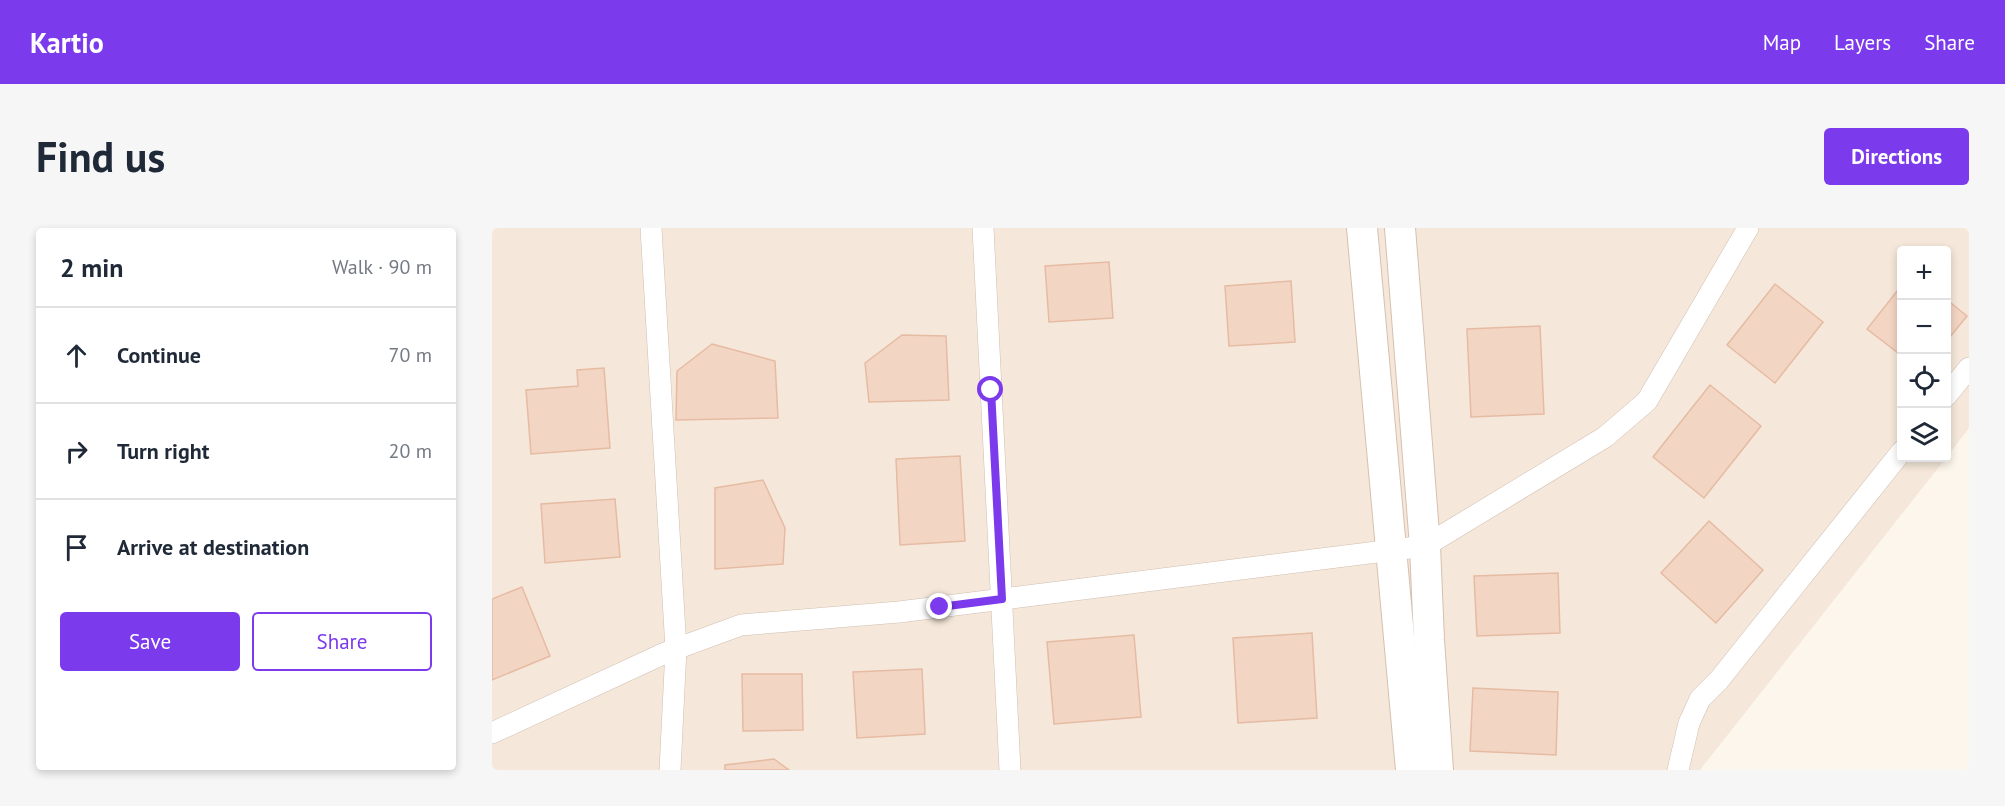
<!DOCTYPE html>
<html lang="en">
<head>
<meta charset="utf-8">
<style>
  body { margin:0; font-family:"PT Sans",sans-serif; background:#f6f6f7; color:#1f2937 }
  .controls { position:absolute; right:18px; top:18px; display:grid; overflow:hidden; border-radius:6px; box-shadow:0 3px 9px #0003 }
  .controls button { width:54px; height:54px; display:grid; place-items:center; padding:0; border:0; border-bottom:2px solid #e0e1e3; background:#fff; color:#1f2937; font:30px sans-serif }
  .stop { position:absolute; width:18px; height:18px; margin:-14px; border:4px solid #7c3aed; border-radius:50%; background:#fff }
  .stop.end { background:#7c3aed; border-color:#fff; box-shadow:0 2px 6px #0008 }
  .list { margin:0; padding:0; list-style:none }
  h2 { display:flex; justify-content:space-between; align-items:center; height:78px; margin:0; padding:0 24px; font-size:26px }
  h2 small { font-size:20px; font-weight:400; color:#747a83 }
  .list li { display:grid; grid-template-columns:39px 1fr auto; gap:18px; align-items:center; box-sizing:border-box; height:96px; padding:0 24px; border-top:2px solid #e0e1e3 }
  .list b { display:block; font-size:22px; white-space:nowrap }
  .list em { font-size:20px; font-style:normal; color:#747a83 }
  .actions { display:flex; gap:12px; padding:18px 24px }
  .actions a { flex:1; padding:14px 0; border:2px solid #7c3aed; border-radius:6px; text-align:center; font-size:21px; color:#7c3aed }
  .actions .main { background:#7c3aed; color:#fff }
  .icon { flex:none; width:33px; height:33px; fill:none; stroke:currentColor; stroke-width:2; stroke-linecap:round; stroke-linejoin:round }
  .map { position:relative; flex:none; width:1477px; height:542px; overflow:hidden; border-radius:6px }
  header { display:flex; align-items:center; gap:36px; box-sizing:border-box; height:84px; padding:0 30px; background:#7c3aed; color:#fff }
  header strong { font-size:28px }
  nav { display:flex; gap:33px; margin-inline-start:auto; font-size:21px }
  .intro { display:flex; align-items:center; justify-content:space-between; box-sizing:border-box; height:144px; padding:0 36px }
  h1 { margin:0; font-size:42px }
  .button { padding:15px 27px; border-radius:6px; background:#7c3aed; color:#fff; font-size:21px; font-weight:700 }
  main { display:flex; gap:36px; padding:0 36px }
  aside { flex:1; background:#fff; border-radius:6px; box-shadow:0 3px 9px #0003 }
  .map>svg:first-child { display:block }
</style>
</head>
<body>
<header>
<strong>Kartio</strong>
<nav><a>Map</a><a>Layers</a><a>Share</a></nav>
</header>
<div class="intro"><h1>Find us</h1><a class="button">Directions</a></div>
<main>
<aside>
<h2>2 min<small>Walk · 90 m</small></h2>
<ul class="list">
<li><svg class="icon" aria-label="ahead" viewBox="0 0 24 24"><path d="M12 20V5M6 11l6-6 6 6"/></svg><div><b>Continue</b></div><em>70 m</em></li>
<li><svg class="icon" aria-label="right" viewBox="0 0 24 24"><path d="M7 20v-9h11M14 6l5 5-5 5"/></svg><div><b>Turn right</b></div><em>20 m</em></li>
<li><svg class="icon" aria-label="arrive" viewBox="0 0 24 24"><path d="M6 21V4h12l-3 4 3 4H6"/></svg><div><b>Arrive at destination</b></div></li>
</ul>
<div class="actions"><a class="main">Save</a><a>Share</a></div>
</aside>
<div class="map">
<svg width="1477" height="542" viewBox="0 0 1477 542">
  <rect width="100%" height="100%" fill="#fdf6ec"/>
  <polygon fill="#f5e8da" points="0,0 1477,0 1477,200 1455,229 1454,22 1410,22 1410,230 1454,230 1208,542 0,542"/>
  <g fill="#f3d5c3" stroke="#e6bba3" stroke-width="1.5">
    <polygon points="617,34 621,90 557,94 553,38"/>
    <polygon points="799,53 803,114 737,118 733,58"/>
    <polygon points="1283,56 1331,94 1283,155 1235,117"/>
    <polygon points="1410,57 1410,128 1375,101"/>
    <polygon points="1454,71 1475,88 1454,114"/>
    <polygon points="1048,98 1052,186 979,189 975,101"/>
    <polygon points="410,107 454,108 457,172 377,174 373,135"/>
    <polygon points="220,116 283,133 286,190 184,192 185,143"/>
    <polygon points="112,140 118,220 39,226 34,162 86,158 85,142"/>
    <polygon points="1218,157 1269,198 1212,270 1161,229"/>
    <polygon points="468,228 473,313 408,317 404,231"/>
    <polygon points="271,252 293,300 291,336 223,341 223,260"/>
    <polygon points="123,271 128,329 53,335 49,276"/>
    <polygon points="1217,293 1271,342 1224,395 1169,345"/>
    <polygon points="1066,345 1068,405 985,408 982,348"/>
    <polygon points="30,359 58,428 0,452 0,371"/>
    <polygon points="820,405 825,490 746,495 741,410"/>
    <polygon points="642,407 649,489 562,496 555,414"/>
    <polygon points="430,441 433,506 365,510 361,444"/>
    <polygon points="250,446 310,446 311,502 251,503"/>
    <polygon points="981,460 1066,464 1064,527 978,523"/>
    <polygon points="282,531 297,542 233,542 233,537"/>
  </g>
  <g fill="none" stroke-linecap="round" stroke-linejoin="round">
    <g stroke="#d1beb0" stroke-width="22">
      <g id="street">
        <polyline points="159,0 184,421 178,542"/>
        <polyline points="491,0 518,542"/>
        <polyline points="1454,168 1477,140"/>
        <polyline points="0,505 173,425 249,397 407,384 933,318 1113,209 1155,173 1256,0"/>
        <polyline points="1186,542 1197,495 1208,471 1227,452 1410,223"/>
      </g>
    </g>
    <g stroke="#d6c0b0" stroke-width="32">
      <g id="secondary">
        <polyline points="870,0 919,542"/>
        <polyline points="908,0 933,318 937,412 946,542"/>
      </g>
    </g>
    <use href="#street" stroke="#fff" stroke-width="21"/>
    <use href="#secondary" stroke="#fff" stroke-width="30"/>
  </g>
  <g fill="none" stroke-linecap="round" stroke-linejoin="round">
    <polyline stroke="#7c3aed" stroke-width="8" points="448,379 510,371 499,162"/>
  </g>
</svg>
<div class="controls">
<button>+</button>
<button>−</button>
<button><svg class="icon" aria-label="locate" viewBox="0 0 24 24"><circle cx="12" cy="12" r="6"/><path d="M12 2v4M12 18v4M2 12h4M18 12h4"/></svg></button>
<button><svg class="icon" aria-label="layers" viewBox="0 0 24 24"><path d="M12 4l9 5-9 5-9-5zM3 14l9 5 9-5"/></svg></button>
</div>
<div class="stop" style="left:499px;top:162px"></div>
<div class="stop end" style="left:448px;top:379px"></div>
</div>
</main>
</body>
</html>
